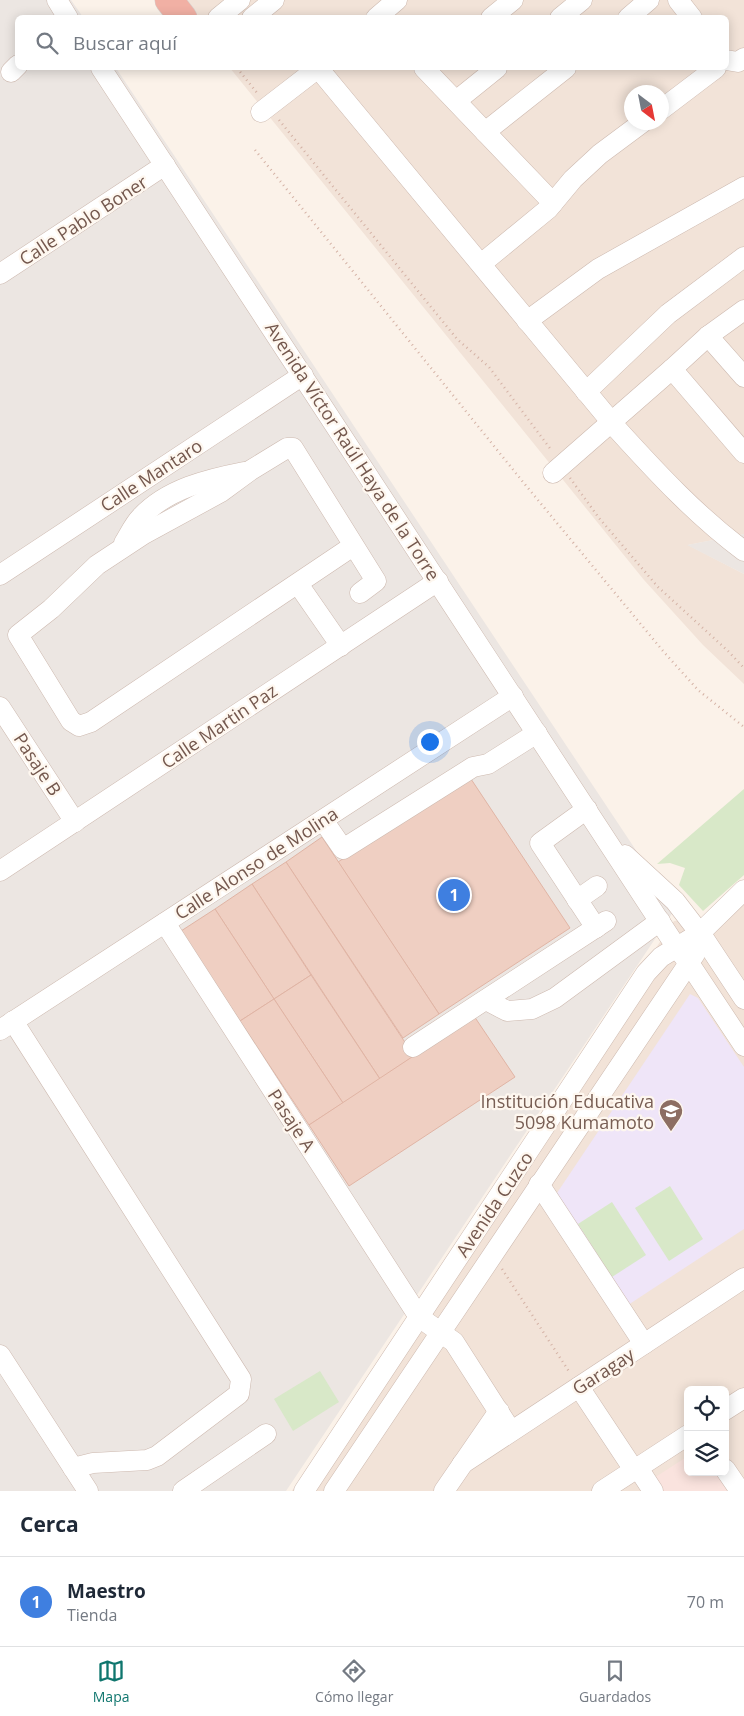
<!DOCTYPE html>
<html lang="es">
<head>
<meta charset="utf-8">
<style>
  body { margin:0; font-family:"Open Sans",sans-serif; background:#f6f6f7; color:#1f2937 }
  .controls { position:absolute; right:15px; bottom:15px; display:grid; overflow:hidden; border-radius:8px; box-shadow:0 2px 12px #0003 }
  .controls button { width:45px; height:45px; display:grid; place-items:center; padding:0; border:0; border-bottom:1px solid #e0e1e3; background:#fff; color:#1f2937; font:25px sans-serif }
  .compass { position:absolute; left:624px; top:85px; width:45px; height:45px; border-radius:50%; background:#fff; box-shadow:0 2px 12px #0003; rotate:148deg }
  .you { position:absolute; left:429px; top:741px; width:18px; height:18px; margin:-12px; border:4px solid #fff; border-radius:50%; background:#1a73e8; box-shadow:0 0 0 8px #1a73e833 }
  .badge { display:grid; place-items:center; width:32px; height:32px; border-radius:50%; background:#0f766e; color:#fff; font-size:16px; font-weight:700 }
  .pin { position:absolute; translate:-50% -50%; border:2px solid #fff; box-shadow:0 1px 5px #0006 }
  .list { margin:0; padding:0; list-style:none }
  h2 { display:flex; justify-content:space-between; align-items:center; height:65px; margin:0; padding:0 20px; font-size:21px }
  h2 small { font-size:16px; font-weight:400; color:#747a83 }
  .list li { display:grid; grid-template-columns:32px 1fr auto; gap:15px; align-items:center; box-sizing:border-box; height:90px; padding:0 20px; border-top:1px solid #e0e1e3 }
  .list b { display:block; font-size:19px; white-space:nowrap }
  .list p { margin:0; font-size:16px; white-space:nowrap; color:#747a83 }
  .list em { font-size:16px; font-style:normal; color:#747a83 }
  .icon { flex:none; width:28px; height:28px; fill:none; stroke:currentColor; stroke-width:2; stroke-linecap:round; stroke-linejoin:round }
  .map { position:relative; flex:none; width:744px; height:1491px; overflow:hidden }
  .search { position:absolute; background:#fff; box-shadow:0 2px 12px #0003; left:15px; right:15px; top:15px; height:55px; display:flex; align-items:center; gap:12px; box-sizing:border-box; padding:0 18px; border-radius:8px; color:#747a83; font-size:19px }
  .sheet { height:155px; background:#fff }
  nav { display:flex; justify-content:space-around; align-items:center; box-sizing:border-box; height:70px; border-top:1px solid #e0e1e3; background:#fff; font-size:14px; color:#747a83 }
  nav a { display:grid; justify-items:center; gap:2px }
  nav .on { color:#0f766e }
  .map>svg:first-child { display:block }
</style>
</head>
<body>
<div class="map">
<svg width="744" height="1491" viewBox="0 0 744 1491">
  <rect width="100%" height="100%" fill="#fbf2e9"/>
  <g fill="#f2e3d8" fill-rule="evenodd">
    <path d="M176,0H744V534L688,545L744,574V684L703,645L644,580L230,68H726V18H189ZM632,92H662V122H632Z"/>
    <path d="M744,886V1491H292L674,921L709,917ZM688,1390H725V1472H688Z"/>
  </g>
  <polygon fill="#fae3de" points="688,1456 688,1472 719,1472 729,1489 726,1491 663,1491 654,1478"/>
  <g fill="#ece6e2">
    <polygon points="0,0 71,0 83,17 18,18 18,68 116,68 675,909 286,1491 0,1491"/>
    <polygon points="744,534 744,574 687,545"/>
  </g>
  <polygon fill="#efe5f8" points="690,994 698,998 744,1067 744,1229 628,1305 555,1196"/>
  <g fill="#d8e8c8">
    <polygon points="744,789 744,875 703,911 679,885 685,868 670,863 657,864"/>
    <polygon points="670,1186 703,1239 669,1261 635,1208"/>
    <polygon points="612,1202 646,1255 612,1277 578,1224"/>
    <polygon points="320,1371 339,1402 293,1431 274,1399"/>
  </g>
  <g fill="#efcfc2" stroke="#e0b4a4">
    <polygon points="469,776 570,928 439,1014 338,862"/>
    <polygon points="322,837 439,1014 403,1038 286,862"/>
    <polygon points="286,862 414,1056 380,1079 252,884"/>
    <polygon points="252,884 311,975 274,999 215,909"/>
    <polygon points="215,909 274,999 240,1021 181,931"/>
    <polygon points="311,975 380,1079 343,1103 274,999"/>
    <polygon points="274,999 343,1103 309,1125 240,1021"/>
    <polygon points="474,1016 515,1077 349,1186 309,1125"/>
  </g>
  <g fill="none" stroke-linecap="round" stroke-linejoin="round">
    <g stroke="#cdb9af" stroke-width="21">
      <g id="minor">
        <polyline points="57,0 68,18"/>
        <polyline points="678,0 692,18"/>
        <polyline points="218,18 240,0"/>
        <polyline points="252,18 274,0"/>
        <polyline points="376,18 397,0"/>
        <polyline points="491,18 513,0"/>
        <polyline points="560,18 582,0"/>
        <polyline points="628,18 649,0"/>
        <polyline points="726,60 738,62 744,58"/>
        <polyline points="101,68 677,948 689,963 744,1046"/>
        <path d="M318,68L618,430C657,473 697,516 744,551"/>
        <polyline points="424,68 553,203"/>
        <polyline points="11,72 18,65"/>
        <polyline points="456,101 497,68"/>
        <polyline points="662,109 716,68"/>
        <polyline points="261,112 318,68"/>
        <polyline points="485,132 566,68"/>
        <polyline points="481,264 548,209 573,179 600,154 643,122"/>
        <polyline points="0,274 165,165"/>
        <polyline points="527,321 598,269 744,187"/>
        <polyline points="708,336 744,377"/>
        <polyline points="672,369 744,453"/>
        <polyline points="586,392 668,314 744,257"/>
        <polyline points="553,473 672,369 708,336 744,310"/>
        <path d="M124,543C129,535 134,524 141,517C167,489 208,479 244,472"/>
        <polyline points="353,546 91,722 79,726 71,721 18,635 51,609 97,565 144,534 221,492 251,470 287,448 293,448 376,581 360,593"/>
        <polyline points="0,575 303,375"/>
        <polyline points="298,584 341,646"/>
        <polyline points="0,707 75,822"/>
        <polyline points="587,809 540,843 596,928"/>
        <polyline points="323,820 343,849 473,767 488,764 537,733"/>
        <polyline points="625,855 675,901 705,940 744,999"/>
        <polyline points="0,871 438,581"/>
        <polyline points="577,900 597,886"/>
        <polyline points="165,923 419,1317 454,1342 511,1431"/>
        <polyline points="486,1000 507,1011 532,1009 555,998 660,921"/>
        <polyline points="13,1021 241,1379 239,1394 157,1456 147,1460 93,1463 73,1468"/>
        <polyline points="0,1030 513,696"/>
        <polyline points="413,1047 606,921"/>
        <polyline points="539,1184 644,1344"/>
        <polyline points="0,1355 88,1491"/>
        <polyline points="579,1387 634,1470"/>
        <polyline points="725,1410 744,1398"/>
        <polyline points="462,1464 744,1278"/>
        <polyline points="638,1468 653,1491"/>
        <polyline points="725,1469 740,1491"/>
        <polyline points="183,1491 266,1434"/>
        <polyline points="304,1491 646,973 661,957 700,933 744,890"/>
        <polyline points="334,1491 695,954"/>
        <polyline points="444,1491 499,1411"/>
        <polyline points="602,1491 688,1435"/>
      </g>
    </g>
    <g stroke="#d8d0cd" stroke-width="29">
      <polyline id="highway" points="169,0 183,18"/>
    </g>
    <g stroke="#d4b2a5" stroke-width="2.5" stroke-dasharray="1 4" stroke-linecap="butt">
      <polyline points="237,68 258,94"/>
      <polyline points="279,120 457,339 489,367 552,451"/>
      <polyline points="255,150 523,482 663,651 698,690 744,727"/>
      <polyline points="570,478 599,518 658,587 728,651 744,668"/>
      <polyline points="502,1269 570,1373"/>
    </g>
    <use href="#minor" stroke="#fff" stroke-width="20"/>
    <use href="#highway" stroke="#f1b0a4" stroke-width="28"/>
  </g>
  <defs>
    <g id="school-pin" transform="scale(1.25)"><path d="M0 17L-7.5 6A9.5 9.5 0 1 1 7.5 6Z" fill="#8d6e63" stroke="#fef7ef"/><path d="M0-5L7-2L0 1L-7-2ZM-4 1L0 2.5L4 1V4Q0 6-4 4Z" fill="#fff"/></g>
  </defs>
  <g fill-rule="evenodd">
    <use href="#school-pin" x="671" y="1111"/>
  </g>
  <g text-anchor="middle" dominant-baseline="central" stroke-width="4.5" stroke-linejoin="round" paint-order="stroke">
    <g font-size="18" fill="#74584e" stroke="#fef7ef">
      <text transform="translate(83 220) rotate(-33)">Calle Pablo Boner</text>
      <text transform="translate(353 451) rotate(57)">Avenida Víctor Raúl Haya de la Torre</text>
      <text transform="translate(151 475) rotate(-33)">Calle Mantaro</text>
      <text transform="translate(219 726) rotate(-34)">Calle Martin Paz</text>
      <text transform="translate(38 764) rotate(57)">Pasaje B</text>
      <text transform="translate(256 863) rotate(-33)">Calle Alonso de Molina</text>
      <text transform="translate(292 1120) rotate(57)">Pasaje A</text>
      <text transform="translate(494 1204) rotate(-56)">Avenida Cuzco</text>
      <text transform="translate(603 1371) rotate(-33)">Garagay</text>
    </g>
    <g font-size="18" fill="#785e54" stroke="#fef7ef" text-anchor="end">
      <text x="654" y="1101">Institución Educativa<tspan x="654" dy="21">5098 Kumamoto</tspan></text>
    </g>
  </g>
</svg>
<div class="controls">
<button><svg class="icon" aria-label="locate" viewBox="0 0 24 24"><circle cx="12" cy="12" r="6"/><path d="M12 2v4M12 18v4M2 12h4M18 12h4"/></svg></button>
<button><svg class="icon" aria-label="layers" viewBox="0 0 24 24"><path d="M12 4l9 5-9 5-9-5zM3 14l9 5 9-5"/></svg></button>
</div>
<svg class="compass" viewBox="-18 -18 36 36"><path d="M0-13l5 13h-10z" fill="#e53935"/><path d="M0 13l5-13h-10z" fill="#747a83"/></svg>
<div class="you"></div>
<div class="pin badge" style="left:454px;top:895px;background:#3f7fe0">1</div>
<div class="search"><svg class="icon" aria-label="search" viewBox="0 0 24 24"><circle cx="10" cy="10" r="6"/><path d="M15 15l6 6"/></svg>Buscar aquí</div>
</div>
<section class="sheet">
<h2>Cerca<small></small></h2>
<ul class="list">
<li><span class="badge" style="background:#3f7fe0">1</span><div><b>Maestro</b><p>Tienda</p></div><em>70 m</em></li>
</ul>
</section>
<nav>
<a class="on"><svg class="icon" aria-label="map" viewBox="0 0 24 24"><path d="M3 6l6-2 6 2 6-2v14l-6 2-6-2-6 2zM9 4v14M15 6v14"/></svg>Mapa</a>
<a><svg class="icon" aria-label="directions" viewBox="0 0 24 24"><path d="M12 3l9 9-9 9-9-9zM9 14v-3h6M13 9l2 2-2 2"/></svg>Cómo llegar</a>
<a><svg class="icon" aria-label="saved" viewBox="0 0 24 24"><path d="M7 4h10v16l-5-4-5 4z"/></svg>Guardados</a>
</nav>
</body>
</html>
